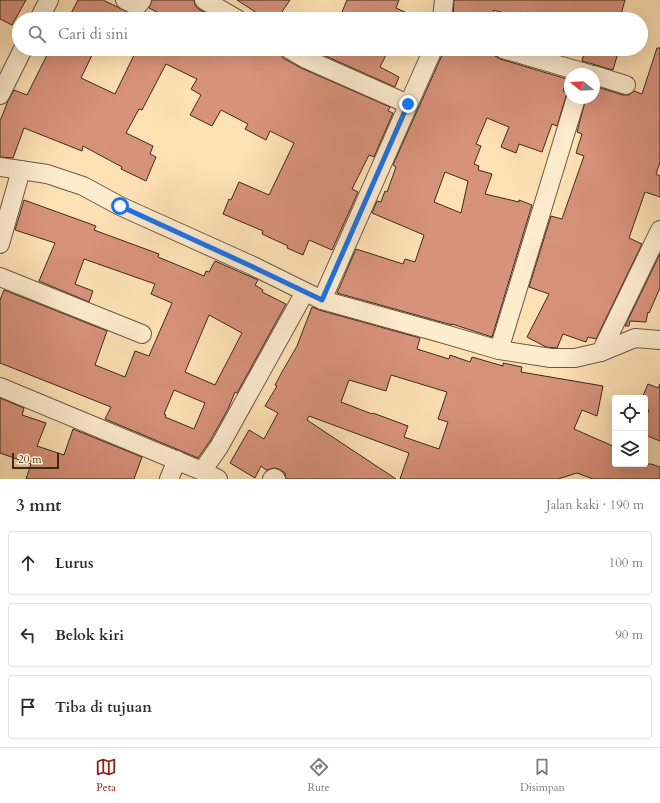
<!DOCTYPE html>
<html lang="id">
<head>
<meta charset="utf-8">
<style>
  body { margin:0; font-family:Cardo,serif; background:#f2f2f3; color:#2b2b33 }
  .controls { position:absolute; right:12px; bottom:12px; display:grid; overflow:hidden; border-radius:4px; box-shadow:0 4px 16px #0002 }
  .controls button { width:36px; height:36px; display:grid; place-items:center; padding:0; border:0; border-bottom:1px solid #e1e1e2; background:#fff; color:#2b2b33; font:20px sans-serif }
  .compass { position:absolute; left:564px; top:68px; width:36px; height:36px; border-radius:50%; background:#fff; box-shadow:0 4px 16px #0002; rotate:288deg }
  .scale { position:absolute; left:12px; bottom:10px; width:47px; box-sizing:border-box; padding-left:4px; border:2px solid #3d291c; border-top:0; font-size:11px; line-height:14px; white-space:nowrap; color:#3d291c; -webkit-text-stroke:3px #feeccf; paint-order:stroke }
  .stop { position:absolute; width:12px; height:12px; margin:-9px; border:3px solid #1a73e8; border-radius:50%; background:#fff }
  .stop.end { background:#1a73e8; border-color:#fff; box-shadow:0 1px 4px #0008 }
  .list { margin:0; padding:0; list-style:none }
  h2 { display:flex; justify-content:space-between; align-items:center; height:52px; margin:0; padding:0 16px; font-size:17px }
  h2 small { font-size:13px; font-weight:400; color:#7c7c81 }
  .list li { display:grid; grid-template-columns:26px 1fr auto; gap:12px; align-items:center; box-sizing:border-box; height:64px; margin:0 8px 8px; padding:0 8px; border:1px solid #e1e1e2; border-radius:4px }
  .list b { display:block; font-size:15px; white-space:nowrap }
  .list em { font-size:13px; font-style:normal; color:#7c7c81 }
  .icon { flex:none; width:22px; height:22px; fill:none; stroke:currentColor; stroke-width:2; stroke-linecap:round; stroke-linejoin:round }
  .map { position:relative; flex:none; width:660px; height:479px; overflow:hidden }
  .search { position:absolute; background:#fff; box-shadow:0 4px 16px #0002; left:12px; right:12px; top:12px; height:44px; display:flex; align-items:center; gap:10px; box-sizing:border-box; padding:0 14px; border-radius:22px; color:#7c7c81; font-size:15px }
  .sheet { height:268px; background:#fff }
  nav { display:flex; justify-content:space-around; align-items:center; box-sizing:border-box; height:56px; border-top:1px solid #e1e1e2; background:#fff; font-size:11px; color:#7c7c81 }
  nav a { display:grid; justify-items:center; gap:2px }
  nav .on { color:#8f2418 }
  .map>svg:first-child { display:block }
</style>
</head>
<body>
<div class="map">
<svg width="660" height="479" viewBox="0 0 660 479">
  <rect width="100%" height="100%" fill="#fde1b5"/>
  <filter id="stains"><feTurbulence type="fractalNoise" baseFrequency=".005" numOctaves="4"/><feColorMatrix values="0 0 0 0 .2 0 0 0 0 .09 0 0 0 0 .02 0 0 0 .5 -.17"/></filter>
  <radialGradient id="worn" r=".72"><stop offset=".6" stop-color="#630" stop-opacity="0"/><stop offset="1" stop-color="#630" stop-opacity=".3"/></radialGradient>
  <g fill="#d7927b" stroke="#3d291c" fill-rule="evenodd">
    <polygon points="0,0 26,0 12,25 0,19"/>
    <polygon points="78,0 103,0 142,19 68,19"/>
    <polygon points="152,0 194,0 195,5 198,9 216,19 171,19 149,8"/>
    <polygon points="237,0 290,0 277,19 266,19"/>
    <polygon points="347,0 399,0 396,8 420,19 339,19"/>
    <polygon points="454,0 625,0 621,14 617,13 615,19 550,19 527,12 525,19 522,19 494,10 492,19 453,19"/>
    <polygon points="657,48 660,48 660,162 656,174 660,176 660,197 645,192 629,238 642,244 596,339 588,337 586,342 563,334 557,348 546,347 527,337 549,294 529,287 551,216 562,219 584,156 576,153 582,134 577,132 586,98 594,98 594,86 623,95 629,95 634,91 642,94"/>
    <polygon points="50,49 95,49 81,78 115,94 137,49 279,49 280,54 283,58 301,68 390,107 388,111 393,113 374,157 369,155 352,189 358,192 332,250 309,240 303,255 287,248 288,246 262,234 263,231 223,214 229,199 231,200 239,182 269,195 294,143 270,131 266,140 245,129 248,124 221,110 212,126 190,115 201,95 191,89 197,79 166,64 142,110 139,109 126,133 153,146 150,154 156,157 146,181 121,169 122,167 83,146 82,151 24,128 13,158 0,157 0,121 8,101 14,90 27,95"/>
    <polygon points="310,49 389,49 380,67 399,77 395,87"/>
    <path d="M443,49H493L495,56L500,59L567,79L563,91L567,93L557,126L552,124L542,152L519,144L516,153L501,147L509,127L487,118L476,144L481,146L474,164L479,166L478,170L492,174L485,194L519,202V200L532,205L492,337L452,324V325L337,293L356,249L403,264L405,259L415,262L424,235L372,213L377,201L381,202L385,191L387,192L396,167L393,165L443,53ZM445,172L468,181L461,213L434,202Z"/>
    <polygon points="585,49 619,49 613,70 582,61"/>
    <path d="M24,200L96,226L94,230L159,254L158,257L204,276L206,271L209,272L215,261L258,280L255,285L263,290L262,292L286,304L237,393L235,392L228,409L210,441L198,458L105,419L111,407L0,363V300L4,290L107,331L95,365L125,377L135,351L149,356L172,303L151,294L155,284L84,259L75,284L93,291L89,302L39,281L55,243L15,230ZM209,315L242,333L215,385L185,372ZM174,390L205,403L194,429L165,417L166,415L164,414Z"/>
    <polygon points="660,254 660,288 649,313 648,312 646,322 630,321 629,326 625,326"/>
    <path d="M312,307L319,310L420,338L417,349L449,359L450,355L470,362L472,357L503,366V363L522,367L521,372L603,386L597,416L582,410L574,429L615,447V464H651L660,467V479H593L577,473L558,479H400L409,453L309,416L307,420L396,479H286L285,473L279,469L274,468L266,470L261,466L255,478L230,463L249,430L264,439L278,413L265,406L277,386L275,385L282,372L297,346ZM391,375L447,392L438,419L448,422L439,449L404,437L408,426L373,413L372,414L341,402L349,380L386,391Z"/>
    <polygon points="648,384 658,388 660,384 660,441 645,435 645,420 649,410 645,409 645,398 642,398"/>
    <polygon points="0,398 24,408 22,415 46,423 37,446 64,455 73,429 142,457 134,479 26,479 31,464 0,453"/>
  </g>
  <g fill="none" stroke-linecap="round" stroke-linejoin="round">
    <g stroke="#6d5742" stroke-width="20">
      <g id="street">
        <polyline points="125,0 135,5 139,4 142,0"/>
        <polyline points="204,0 237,19"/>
        <polyline points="39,19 49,0"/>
        <polyline points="442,19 444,0"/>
        <polyline points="289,49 306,59 408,104"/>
        <polyline points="503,49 589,74"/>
        <polyline points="594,75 626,85"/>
        <polyline points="0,95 23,49"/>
        <polyline points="0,167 47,174 83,186 120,206 251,265 322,300 441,333 499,350 551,358 575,358 601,352 635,338 660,340"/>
        <polyline points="0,244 21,170"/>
        <polyline points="0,277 142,334"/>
        <polyline points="322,300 433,49"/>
        <polyline points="499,350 576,98"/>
        <polyline points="601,352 660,230"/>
        <polyline points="0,387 202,471 219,447 305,292"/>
        <polyline points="202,471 218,479"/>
        <polyline points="169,479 177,460"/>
        <polyline points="272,479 274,478 276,479"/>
      </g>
    </g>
    <use href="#street" stroke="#feeccf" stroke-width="18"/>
  </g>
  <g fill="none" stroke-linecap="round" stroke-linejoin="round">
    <polyline stroke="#1a73e8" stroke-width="5" points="120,206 251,266 322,300 408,104"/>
  </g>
  <rect width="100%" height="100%" filter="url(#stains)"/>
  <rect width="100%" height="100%" fill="url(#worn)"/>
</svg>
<div class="controls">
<button><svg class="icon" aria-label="locate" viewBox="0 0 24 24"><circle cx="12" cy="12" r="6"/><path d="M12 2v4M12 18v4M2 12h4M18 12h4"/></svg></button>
<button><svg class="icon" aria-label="layers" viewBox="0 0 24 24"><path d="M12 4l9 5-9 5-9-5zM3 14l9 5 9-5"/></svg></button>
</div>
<svg class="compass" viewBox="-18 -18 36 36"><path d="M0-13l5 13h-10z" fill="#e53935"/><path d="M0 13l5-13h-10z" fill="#7c7c81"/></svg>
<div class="scale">20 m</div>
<div class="stop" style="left:120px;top:206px"></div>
<div class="stop end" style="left:408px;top:104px"></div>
<div class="search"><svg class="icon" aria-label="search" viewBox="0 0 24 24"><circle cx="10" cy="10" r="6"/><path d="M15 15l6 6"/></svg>Cari di sini</div>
</div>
<section class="sheet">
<h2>3 mnt<small>Jalan kaki · 190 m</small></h2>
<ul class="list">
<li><svg class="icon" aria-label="ahead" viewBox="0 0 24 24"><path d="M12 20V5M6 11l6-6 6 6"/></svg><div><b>Lurus</b></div><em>100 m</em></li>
<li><svg class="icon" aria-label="left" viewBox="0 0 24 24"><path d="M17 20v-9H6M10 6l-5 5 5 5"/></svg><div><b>Belok kiri</b></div><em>90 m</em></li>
<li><svg class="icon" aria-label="arrive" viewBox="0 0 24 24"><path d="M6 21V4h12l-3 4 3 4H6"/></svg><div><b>Tiba di tujuan</b></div></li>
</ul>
</section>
<nav>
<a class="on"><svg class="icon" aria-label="map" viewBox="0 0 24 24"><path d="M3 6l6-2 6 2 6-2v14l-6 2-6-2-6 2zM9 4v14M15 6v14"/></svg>Peta</a>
<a><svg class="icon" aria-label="directions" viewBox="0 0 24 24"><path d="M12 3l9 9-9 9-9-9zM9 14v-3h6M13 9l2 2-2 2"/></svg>Rute</a>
<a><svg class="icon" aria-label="saved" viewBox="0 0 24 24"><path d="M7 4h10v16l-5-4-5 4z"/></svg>Disimpan</a>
</nav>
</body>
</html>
